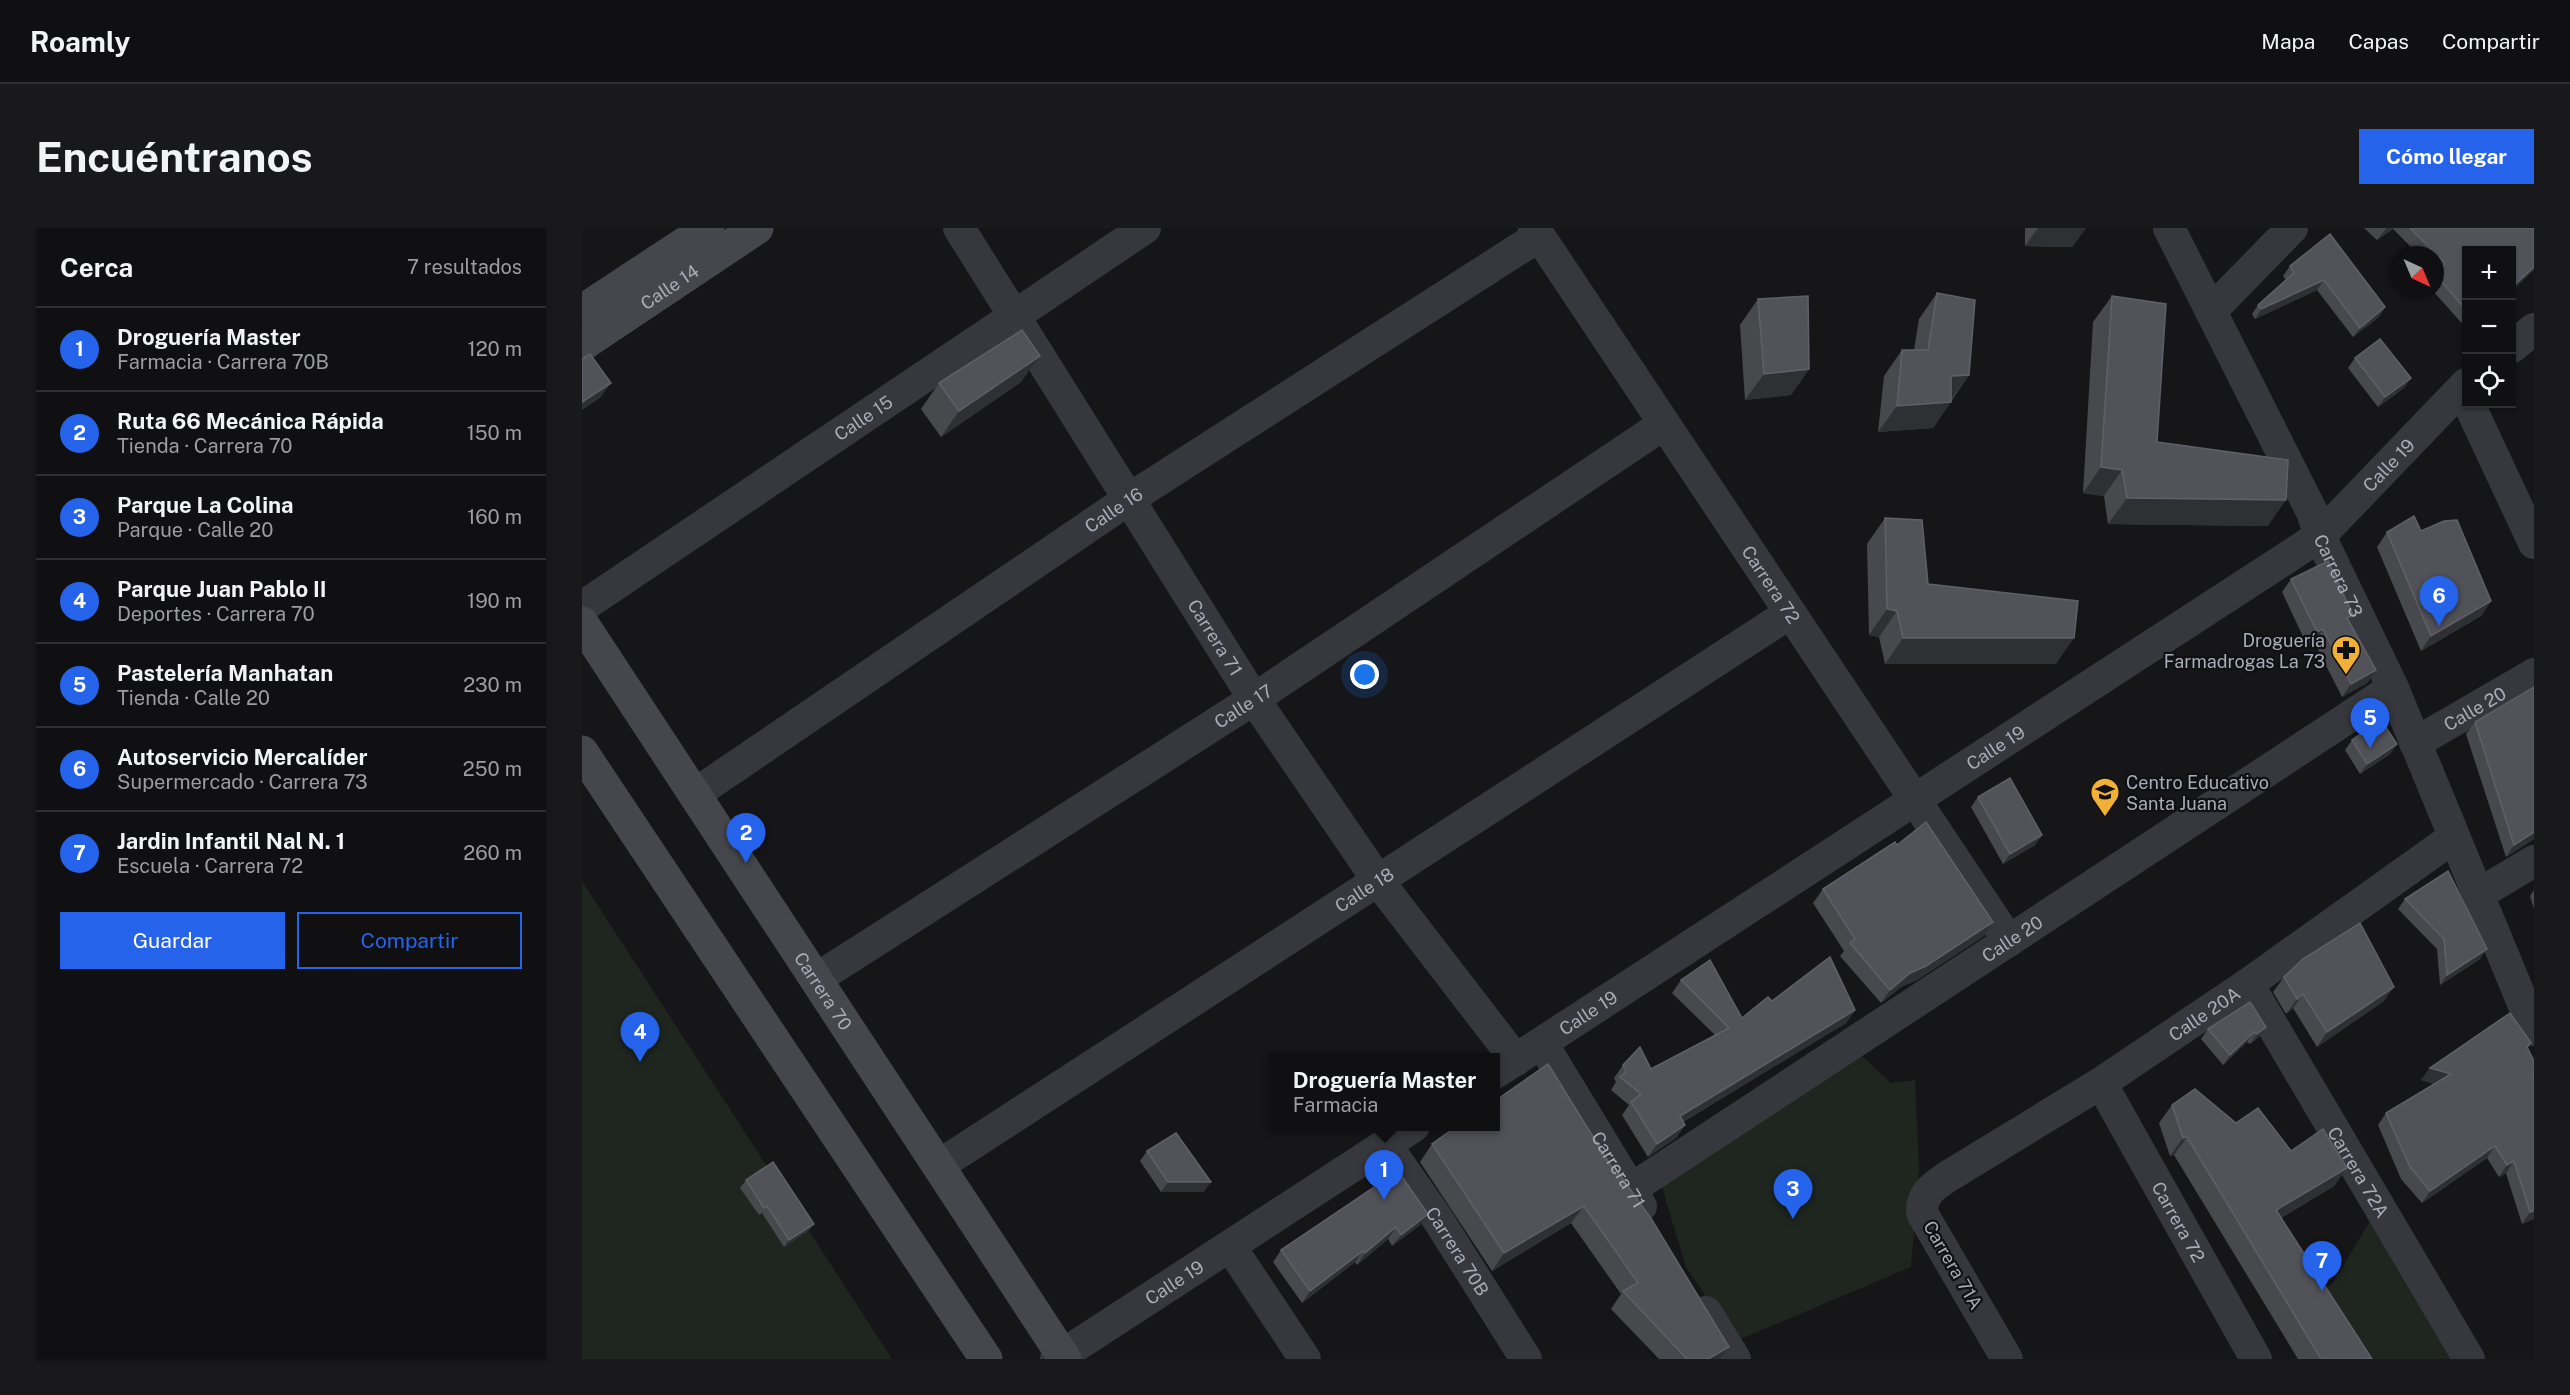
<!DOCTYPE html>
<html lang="es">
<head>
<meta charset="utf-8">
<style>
  body { margin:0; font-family:"Public Sans",sans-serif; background:#19191b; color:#f1f3f6 }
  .controls { position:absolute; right:18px; top:18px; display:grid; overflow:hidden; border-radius:0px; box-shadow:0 2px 4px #0004 }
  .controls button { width:54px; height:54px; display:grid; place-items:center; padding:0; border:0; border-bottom:2px solid #303032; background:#101012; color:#f1f3f6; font:30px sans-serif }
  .compass { position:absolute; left:1808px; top:18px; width:54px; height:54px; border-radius:50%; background:#101012; box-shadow:0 2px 4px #0004; rotate:136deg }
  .you { position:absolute; left:783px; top:447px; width:21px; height:21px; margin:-15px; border:4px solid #fff; border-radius:50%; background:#1a73e8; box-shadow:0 0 0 9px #1a73e833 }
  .badge { display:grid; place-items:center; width:39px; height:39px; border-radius:50%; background:#2563eb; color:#fff; font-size:20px; font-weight:700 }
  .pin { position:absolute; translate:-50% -50px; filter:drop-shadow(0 2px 3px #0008) }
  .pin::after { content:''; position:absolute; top:32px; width:21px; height:18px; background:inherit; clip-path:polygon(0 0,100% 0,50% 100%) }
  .popup { position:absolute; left:687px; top:825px; width:231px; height:78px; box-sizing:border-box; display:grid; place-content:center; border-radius:0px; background:#101012; filter:drop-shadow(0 2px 4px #0005); font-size:20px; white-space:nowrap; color:#9c9d9f }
  .popup b { font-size:22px; color:#f1f3f6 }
  .popup::after { content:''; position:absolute; left:50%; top:100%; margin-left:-12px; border:12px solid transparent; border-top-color:#101012 }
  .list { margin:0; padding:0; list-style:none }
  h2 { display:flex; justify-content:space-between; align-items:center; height:78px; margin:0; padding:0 24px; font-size:26px }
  h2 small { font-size:20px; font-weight:400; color:#9c9d9f }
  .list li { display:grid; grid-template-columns:39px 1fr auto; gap:18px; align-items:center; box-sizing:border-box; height:84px; padding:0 24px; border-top:2px solid #303032 }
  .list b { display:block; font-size:22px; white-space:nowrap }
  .list p { margin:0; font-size:20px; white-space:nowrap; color:#9c9d9f }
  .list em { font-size:20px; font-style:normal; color:#9c9d9f }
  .actions { display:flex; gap:12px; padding:18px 24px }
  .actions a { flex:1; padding:14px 0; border:2px solid #2563eb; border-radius:0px; text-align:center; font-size:21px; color:#2563eb }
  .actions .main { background:#2563eb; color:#fff }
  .icon { flex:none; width:33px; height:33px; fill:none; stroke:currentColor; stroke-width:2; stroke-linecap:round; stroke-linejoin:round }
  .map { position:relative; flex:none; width:1952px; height:1131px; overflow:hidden; border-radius:0px }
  header { display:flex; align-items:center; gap:36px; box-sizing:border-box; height:84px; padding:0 30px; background:#101012; border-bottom:2px solid #303032 }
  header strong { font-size:28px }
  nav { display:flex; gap:33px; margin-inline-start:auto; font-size:21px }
  .intro { display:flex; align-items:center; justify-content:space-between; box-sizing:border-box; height:144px; padding:0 36px }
  h1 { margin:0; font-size:42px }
  .button { padding:15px 27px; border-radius:0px; background:#2563eb; color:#fff; font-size:21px; font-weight:700 }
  main { display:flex; gap:36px; padding:0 36px }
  aside { flex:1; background:#101012; border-radius:0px; box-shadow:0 2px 4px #0004 }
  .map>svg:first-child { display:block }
</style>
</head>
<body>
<header>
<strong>Roamly</strong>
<nav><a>Mapa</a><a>Capas</a><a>Compartir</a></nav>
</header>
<div class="intro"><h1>Encuéntranos</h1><a class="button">Cómo llegar</a></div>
<main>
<aside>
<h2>Cerca<small>7 resultados</small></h2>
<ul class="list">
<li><span class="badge">1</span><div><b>Droguería Master</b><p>Farmacia · Carrera 70B</p></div><em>120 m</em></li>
<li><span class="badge">2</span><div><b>Ruta 66 Mecánica Rápida</b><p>Tienda · Carrera 70</p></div><em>150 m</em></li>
<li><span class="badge">3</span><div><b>Parque La Colina</b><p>Parque · Calle 20</p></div><em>160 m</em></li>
<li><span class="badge">4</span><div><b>Parque Juan Pablo II</b><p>Deportes · Carrera 70</p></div><em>190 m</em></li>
<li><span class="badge">5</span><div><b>Pastelería Manhatan</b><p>Tienda · Calle 20</p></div><em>230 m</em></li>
<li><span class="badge">6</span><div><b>Autoservicio Mercalíder</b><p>Supermercado · Carrera 73</p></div><em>250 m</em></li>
<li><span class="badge">7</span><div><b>Jardin Infantil Nal N. 1</b><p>Escuela · Carrera 72</p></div><em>260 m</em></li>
</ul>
<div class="actions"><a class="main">Guardar</a><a>Compartir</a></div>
</aside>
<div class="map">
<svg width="1952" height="1131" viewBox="0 0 1952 1131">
  <rect width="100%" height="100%" fill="#161618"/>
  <g fill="#1e261f">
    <polygon points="0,653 310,1131 0,1131"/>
    <polygon points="1280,828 1309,855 1333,852 1337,941 1329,1039 1154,1113 1104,1039 1075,943 1240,835"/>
    <polygon points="1792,986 1880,1131 1766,1131 1727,1071 1751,1055"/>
  </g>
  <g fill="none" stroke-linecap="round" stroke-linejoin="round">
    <g stroke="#37383d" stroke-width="32">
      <path id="s1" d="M377,0L672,471L797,654L934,832"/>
      <path id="s2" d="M952,0L1427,713"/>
      <path id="s3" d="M1587,0L1730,284L1738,308L1811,460L1952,802"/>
      <polyline points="1629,83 1710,0"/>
      <polyline points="1930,119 1952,101"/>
      <polyline points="1887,176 1952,315"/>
      <path id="s4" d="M0,379L563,0"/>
      <path id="s5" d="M1833,515L1952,446"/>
      <path id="s6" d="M113,566L547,271L957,8"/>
      <polyline points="1897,666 1952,633"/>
      <path id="s7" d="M234,751L672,471L1082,196"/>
      <path id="s8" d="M1666,756L1887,1131"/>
      <path id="s9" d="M960,815L1059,978"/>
      <path id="s10" d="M913,845L1738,308L1884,156"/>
      <path id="s11" d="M1519,855L1674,1131"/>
      <path id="s12" d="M804,917L855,990L944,1131"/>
      <path id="s13" d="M356,938L1208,385"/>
      <path id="s14" d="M1049,961L1811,460"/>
      <polyline points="648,1018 723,1131"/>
      <polyline points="1124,1084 1153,1131"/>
      <path id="s15" d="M474,1131L832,898"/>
      <path id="s16" d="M1425,1131L1340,985C1339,966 1351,959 1365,949L1519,855L1666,756L1872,609"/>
    </g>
    <g stroke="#45474d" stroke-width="33">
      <polyline points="0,83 126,0"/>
      <path id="s17" d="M0,117L175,0"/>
      <path id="s18" d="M0,395L483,1131"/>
      <polyline points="0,524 404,1131"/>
    </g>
  </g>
  <g fill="#47494d">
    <polygon points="1443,0 1504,0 1490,19 1443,18"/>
    <polygon points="1782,0 1952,0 1884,22 1884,100 1851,63 1853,63 1853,27 1837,27 1811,1 1795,12"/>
    <polygon points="1708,38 1803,79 1797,89 1771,109 1735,62 1673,91 1670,86 1676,77 1704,52 1701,48"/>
    <polygon points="1355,65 1387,147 1351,200 1296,204 1302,148 1320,122 1332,122 1337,91"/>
    <polygon points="1530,68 1575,214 1686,298 1526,296 1522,268 1501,265 1511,94"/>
    <polygon points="1176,71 1227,141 1209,167 1163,172 1158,97"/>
    <polygon points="1773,130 1829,150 1822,160 1796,179 1766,140"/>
    <polygon points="439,154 359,209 339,181 357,155"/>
    <polygon points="1303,290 1346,356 1474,436 1303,436 1297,409 1287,407 1285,316"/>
    <polygon points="1839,303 1909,373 1899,388 1839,423 1795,319 1805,304"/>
    <polygon points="1709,351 1767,393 1794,442 1785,455 1760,469 1732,414 1725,417 1700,364"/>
    <polygon points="1952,459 1952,611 1924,629 1884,506 1893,494"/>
    <polygon points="1770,512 1815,516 1808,526 1778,546 1763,522"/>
    <polygon points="1396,569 1460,607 1453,617 1421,636 1389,579"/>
    <polygon points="1315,617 1411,694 1402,708 1335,752 1319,759 1299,775 1258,728 1262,723 1231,675 1241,661"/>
    <polygon points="1952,662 1952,681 1948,668"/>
    <polygon points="1823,671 1898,731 1858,757 1855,721 1816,681"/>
    <polygon points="1702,749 1802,773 1735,819 1711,780 1704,786 1691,764"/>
    <polygon points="1099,752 1160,790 1190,773 1273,782 1264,795 1101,894 1103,897 1094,910 1066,929 1040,887 1047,877 1029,862 1034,854 1032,850 1041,837 1069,841 1133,807 1090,765"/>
    <polygon points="1684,799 1677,809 1668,816 1665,814 1641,837 1619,811 1626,801"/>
    <polygon points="1949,815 1945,820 1952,991 1940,996 1924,945 1917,949 1905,930 1840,975 1819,951 1796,897 1804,885 1853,856 1839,852 1848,840"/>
    <polygon points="913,873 1138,1131 1077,1131 1029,1081 1039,1066 989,995 910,1043 838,934 850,916"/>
    <polygon points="1590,877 1654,895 1709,923 1765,940 1752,958 1699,990 1790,1131 1716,1131 1592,927 1588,928 1577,895"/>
    <polygon points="565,923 622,964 579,964 558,933"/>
    <polygon points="816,943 838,997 810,1018 806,1011 775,1037 773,1034 720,1075 691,1034 699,1022"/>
    <polygon points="164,952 232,996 226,1003 202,1019 180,985 177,987 158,960"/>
  </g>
  <g fill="#2f3033">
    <polygon points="1456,0 1504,0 1490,19 1443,18"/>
    <polygon points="1805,0 1812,0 1795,12 1803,2"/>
    <polygon points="1952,39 1952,42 1929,64 1930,60"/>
    <polygon points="1742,52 1735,62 1673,91 1679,81"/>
    <polygon points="1803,79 1797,89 1771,109 1778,100"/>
    <polygon points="458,128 439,154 359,209 377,183"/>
    <polygon points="1227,141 1209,167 1163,172 1182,146"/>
    <polygon points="1387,147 1368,173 1369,148"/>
    <polygon points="1829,150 1822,160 1796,179 1803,169"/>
    <polygon points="29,155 18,170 0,182 0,174"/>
    <polygon points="1369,174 1351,200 1296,204 1315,178"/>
    <polygon points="1519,239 1540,242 1522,268 1501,265"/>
    <polygon points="1545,270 1704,272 1686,298 1526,296"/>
    <polygon points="1909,373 1899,388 1839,423 1849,408"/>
    <polygon points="1305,381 1315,383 1297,409 1287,407"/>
    <polygon points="1741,401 1732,414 1725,417 1735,404"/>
    <polygon points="1321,410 1492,410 1474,436 1303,436"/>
    <polygon points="1794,442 1785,455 1760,469 1769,456"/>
    <polygon points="1815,516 1808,526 1778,546 1785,536"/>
    <polygon points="1952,604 1952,611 1924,629 1932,617"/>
    <polygon points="1460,607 1453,617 1421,636 1428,626"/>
    <polygon points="1411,694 1402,708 1335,752 1319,759 1299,775 1308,762 1328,745"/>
    <polygon points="1905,721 1898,731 1858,757 1865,747"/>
    <polygon points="1812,759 1802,773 1735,819 1745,804"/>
    <polygon points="1721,766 1711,780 1704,786 1715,771"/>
    <polygon points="1273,782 1264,795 1089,901 1098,888"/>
    <polygon points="1684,799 1677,809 1668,816 1675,806"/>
    <polygon points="1672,804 1665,814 1641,837 1648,827"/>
    <polygon points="1848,840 1869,846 1861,858 1839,852"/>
    <polygon points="1103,897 1094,910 1066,929 1075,916"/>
    <polygon points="1605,909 1592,927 1588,928 1601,910"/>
    <polygon points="1913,918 1905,930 1840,975 1848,963"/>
    <polygon points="1932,933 1924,945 1917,949 1925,937"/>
    <polygon points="1765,940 1752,958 1682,1000 1694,982"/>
    <polygon points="586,954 629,954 622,964 579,964"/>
    <polygon points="1002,978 989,995 910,1043 922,1025"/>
    <polygon points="1952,983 1952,991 1940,996 1948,984"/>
    <polygon points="846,986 838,997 810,1018 819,1007"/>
    <polygon points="232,996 226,1003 202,1019 207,1012"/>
    <polygon points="814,999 806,1011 775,1037 783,1025"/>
    <polygon points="781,1023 773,1034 720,1075 728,1063"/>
    <polygon points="1147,1119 1138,1131 1126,1131"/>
  </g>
  <g fill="#525359" stroke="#5f6168" stroke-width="1.5">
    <polygon points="1828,0 1952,0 1952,39 1929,60 1929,22 1884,22 1884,82 1853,46 1853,44 1863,35"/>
    <polygon points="1748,6 1803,79 1778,100 1742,52 1679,81 1676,77 1712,45 1708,38"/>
    <polygon points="1355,65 1393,72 1387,147 1369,148 1369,174 1315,178 1320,122 1346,122"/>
    <polygon points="1226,68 1227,141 1182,146 1176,71"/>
    <polygon points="1530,68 1584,76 1575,214 1706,232 1704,272 1545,270 1540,242 1519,239"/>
    <polygon points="440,102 458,128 377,183 357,155"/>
    <polygon points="1798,111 1829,150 1803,169 1773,130"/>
    <polygon points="8,126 29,155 0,174 0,131"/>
    <polygon points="1832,288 1839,303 1862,293 1875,292 1909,373 1849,408 1805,304"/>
    <polygon points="1303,290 1340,292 1346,356 1496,373 1492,410 1321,410 1315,383 1305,381"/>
    <polygon points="1746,333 1771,387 1765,390 1794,442 1769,456 1741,401 1735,404 1709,351"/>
    <polygon points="1952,459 1952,604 1932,617 1893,494"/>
    <polygon points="1799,492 1815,516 1785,536 1770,512"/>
    <polygon points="1428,550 1460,607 1428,626 1396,569"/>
    <polygon points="1344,594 1411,694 1344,738 1328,745 1308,762 1268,715 1273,711 1241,661 1313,614 1315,617"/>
    <polygon points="1866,643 1905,721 1865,747 1862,711 1823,671"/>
    <polygon points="1778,695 1812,759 1745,804 1721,766 1715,771 1702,749 1721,731"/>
    <polygon points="1248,729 1273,782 1098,888 1103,897 1075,916 1049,874 1059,866 1038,849 1044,844 1041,837 1058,819 1069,841 1147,800 1099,752 1128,732 1160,790 1186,769 1190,773"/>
    <polygon points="1668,774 1684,799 1675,806 1672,804 1648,827 1626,801"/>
    <polygon points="1928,785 1949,815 1945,819 1952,833 1952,847 1951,847 1952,849 1952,983 1948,984 1932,933 1925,937 1913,918 1848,963 1828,939 1804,885 1869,846 1848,840"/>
    <polygon points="966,836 1031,941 1033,940 1070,992 1147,1119 1126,1131 1105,1131 1041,1063 1056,1055 1002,978 922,1025 850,916 875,898 913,898 913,873"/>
    <polygon points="1613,861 1654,895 1676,880 1709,923 1741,901 1765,940 1694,982 1790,1131 1739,1131 1605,909 1601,910 1590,877"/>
    <polygon points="594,905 629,954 586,954 565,923"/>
    <polygon points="191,934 232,996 207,1012 185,978 182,980 164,952"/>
    <polygon points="816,943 846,986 819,1007 814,999 783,1025 781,1023 728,1063 699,1022"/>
  </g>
  <defs>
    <g id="pharmacy-pin" transform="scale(1.5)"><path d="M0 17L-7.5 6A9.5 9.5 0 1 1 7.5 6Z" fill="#f2b134" stroke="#111113"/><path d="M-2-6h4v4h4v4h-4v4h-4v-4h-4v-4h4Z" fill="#111"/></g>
    <g id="school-pin" transform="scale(1.5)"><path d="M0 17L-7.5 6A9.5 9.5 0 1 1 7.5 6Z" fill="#f2b134" stroke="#111113"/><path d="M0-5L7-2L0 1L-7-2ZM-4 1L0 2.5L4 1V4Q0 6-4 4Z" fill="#111"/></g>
  </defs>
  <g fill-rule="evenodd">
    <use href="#pharmacy-pin" x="1764" y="422"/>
    <use href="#school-pin" x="1523" y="564"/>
  </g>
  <g text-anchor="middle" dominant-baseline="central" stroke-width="4.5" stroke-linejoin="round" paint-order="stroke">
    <g font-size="18" fill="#a8adb8" stroke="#111113">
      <text stroke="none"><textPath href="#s17" startOffset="105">Calle 14</textPath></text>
      <text stroke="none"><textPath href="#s4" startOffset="339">Calle 15</textPath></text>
      <text stroke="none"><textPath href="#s10" startOffset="1083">Calle 19</textPath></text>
      <text stroke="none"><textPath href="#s6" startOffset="506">Calle 16</textPath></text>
      <text stroke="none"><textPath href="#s3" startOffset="387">Carrera 73</textPath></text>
      <text stroke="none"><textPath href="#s2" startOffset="428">Carrera 72</textPath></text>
      <text stroke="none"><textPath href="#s1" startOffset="483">Carrera 71</textPath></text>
      <text stroke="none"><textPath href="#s7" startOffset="507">Calle 17</textPath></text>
      <text stroke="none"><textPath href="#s5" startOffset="69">Calle 20</textPath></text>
      <text stroke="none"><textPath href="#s10" startOffset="597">Calle 19</textPath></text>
      <text stroke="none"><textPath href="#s13" startOffset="508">Calle 18</textPath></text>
      <text stroke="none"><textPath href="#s14" startOffset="456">Calle 20</textPath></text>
      <text stroke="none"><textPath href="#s18" startOffset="440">Carrera 70</textPath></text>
      <text stroke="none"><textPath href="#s10" startOffset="111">Calle 19</textPath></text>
      <text stroke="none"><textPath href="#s16" startOffset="520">Calle 20A</textPath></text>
      <text stroke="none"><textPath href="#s9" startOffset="148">Carrera 71</textPath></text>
      <text stroke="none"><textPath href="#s8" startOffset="218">Carrera 72A</textPath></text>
      <text stroke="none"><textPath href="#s11" startOffset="159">Carrera 72</textPath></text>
      <text stroke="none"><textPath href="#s12" startOffset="128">Carrera 70B</textPath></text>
      <text transform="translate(1371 1037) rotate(60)">Carrera 71A</text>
      <text stroke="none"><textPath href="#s15" startOffset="141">Calle 19</textPath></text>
    </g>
    <g font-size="18" fill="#a8adb8" stroke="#111113" text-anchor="end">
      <text x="1743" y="412">Droguería<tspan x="1743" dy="21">Farmadrogas La 73</tspan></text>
      <text x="1544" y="554" text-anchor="start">Centro Educativo<tspan x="1544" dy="21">Santa Juana</tspan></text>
    </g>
  </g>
</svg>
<div class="controls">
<button>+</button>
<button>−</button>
<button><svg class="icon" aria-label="locate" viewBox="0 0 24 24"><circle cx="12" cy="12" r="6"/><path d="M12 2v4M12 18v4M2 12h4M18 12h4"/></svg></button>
</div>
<svg class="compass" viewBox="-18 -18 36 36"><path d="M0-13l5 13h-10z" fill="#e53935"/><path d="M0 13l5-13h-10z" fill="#9c9d9f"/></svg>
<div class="you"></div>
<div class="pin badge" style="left:802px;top:972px">1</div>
<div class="popup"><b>Droguería Master</b>Farmacia</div>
<div class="pin badge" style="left:164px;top:635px">2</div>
<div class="pin badge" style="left:1211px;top:991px">3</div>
<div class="pin badge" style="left:58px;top:834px">4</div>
<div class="pin badge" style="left:1788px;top:520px">5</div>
<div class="pin badge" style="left:1857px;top:398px">6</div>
<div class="pin badge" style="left:1740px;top:1063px">7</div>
</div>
</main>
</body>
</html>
